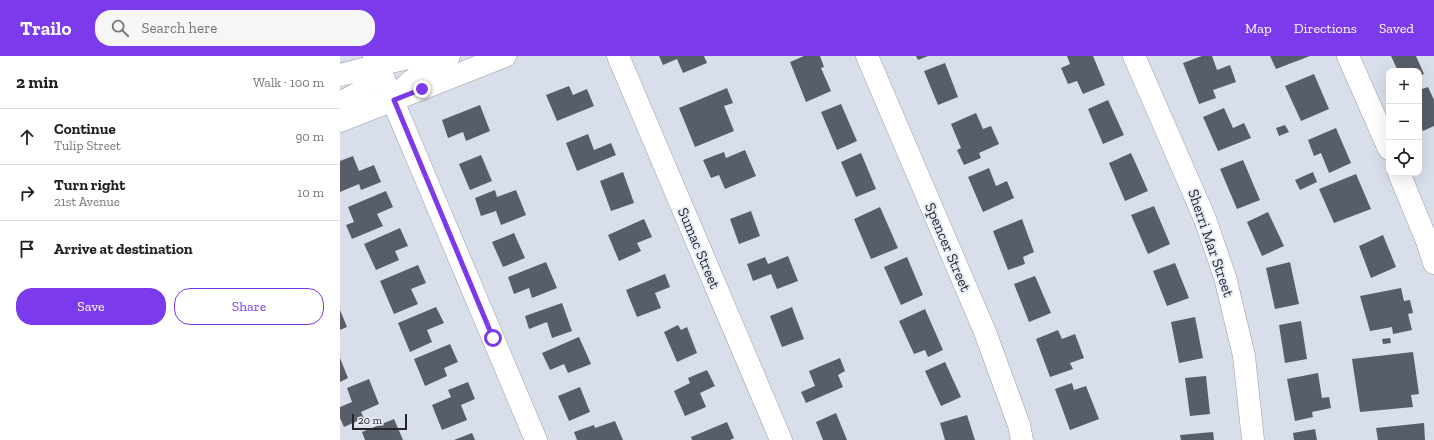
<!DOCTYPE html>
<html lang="en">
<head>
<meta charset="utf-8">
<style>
  body { margin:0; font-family:"Zilla Slab",serif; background:#f6f6f6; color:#222 }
  .controls { position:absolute; right:12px; top:12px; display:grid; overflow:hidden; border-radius:8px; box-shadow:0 4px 16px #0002 }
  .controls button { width:36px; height:36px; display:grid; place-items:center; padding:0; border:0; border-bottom:1px solid #e0e0e0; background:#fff; color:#222; font:20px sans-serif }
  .scale { position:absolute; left:12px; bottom:10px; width:55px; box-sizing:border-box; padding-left:4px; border:2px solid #24262a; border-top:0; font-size:11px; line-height:14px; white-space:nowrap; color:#24262a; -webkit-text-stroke:3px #e6ecf7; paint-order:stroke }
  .stop { position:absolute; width:12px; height:12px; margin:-9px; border:3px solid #7c3aed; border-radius:50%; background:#fff }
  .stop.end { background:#7c3aed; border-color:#fff; box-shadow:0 1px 4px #0008 }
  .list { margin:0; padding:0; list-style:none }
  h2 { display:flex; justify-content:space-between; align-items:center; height:52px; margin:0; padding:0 16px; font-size:17px }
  h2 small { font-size:13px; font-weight:400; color:#767676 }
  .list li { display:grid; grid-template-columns:26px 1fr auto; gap:12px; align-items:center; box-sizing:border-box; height:56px; padding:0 16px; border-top:1px solid #e0e0e0 }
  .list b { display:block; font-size:15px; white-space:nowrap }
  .list p { margin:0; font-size:13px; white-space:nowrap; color:#767676 }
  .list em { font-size:13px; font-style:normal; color:#767676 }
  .actions { display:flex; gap:8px; padding:12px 16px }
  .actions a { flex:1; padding:9px 0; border:1px solid #7c3aed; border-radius:16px; text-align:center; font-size:14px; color:#7c3aed }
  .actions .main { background:#7c3aed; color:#fff }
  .icon { flex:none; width:22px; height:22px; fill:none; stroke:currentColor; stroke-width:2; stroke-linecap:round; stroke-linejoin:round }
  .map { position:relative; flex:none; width:1094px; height:384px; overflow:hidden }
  header { display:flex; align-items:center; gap:24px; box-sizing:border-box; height:56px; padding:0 20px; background:#7c3aed; color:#fff }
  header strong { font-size:19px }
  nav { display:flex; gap:22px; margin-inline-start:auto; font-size:14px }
  .search { width:280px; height:36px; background:#f6f6f6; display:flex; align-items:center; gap:10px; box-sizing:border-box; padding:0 14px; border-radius:16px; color:#767676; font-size:15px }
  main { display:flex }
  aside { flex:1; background:#fff }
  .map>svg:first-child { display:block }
</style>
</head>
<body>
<header>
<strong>Trailo</strong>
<div class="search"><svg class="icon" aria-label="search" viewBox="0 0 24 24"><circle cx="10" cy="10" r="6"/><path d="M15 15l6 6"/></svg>Search here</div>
<nav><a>Map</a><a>Directions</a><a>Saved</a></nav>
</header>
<main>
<aside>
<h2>2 min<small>Walk · 100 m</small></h2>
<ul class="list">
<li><svg class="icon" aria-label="ahead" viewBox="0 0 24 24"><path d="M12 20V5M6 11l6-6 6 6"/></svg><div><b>Continue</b><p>Tulip Street</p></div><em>90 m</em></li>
<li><svg class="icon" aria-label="right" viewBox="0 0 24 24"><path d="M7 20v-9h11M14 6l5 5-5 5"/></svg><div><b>Turn right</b><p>21st Avenue</p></div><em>10 m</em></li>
<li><svg class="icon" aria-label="arrive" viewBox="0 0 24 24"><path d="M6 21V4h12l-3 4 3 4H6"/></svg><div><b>Arrive at destination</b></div></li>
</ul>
<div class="actions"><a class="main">Save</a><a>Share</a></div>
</aside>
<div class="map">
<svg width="1094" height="384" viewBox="0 0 1094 384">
  <rect width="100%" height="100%" fill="#d9dfea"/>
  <g fill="#585e67">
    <polygon points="319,0 364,0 367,7 343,17 337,3 323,9"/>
    <polygon points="464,0 480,0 484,11 481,12 491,35 466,46 450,6"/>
    <polygon points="576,0 588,0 578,4"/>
    <polygon points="727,0 753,0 765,29 743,38 737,25 728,28 721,12 730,8"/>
    <polygon points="862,0 872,0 877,14 890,9 896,26 873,34 876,42 859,48 843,7"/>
    <polygon points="930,0 970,0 936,13"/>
    <polygon points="1051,0 1076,0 1084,18 1079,20 1079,15 1058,15"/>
    <polygon points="605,7 618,41 598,49 584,15"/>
    <polygon points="974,18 989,53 961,65 945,30"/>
    <polygon points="229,30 233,39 247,33 254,50 217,65 206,39"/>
    <polygon points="1088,31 1094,44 1094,70 1083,75 1079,66 1079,34"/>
    <polygon points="387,32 393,47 384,50 394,75 355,91 339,52"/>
    <polygon points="768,44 784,79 763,88 748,53"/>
    <polygon points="501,48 517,85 497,94 481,56"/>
    <polygon points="140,49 150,75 126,85 123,76 108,82 102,64"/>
    <polygon points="884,52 893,72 904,67 911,82 878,95 863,61"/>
    <polygon points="636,57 643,73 651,70 659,88 639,97 641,102 624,109 617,94 621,92 611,68"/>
    <polygon points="945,69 949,76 939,80 936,72"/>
    <polygon points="996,72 1011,107 989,117 981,97 974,100 968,84"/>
    <polygon points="248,78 254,94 271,87 276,99 237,115 226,87"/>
    <polygon points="405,94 416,120 385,133 379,119 371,122 363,104 384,96 386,102"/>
    <polygon points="521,97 536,133 516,141 501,106"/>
    <polygon points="791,97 808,135 785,145 769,107"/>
    <polygon points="141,99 152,125 130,134 119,108"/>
    <polygon points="13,100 19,115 34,109 41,126 21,134 19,128 0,136 0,105"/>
    <polygon points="903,104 920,144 897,153 880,113"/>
    <polygon points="649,112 656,130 667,125 674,142 643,156 628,121"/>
    <polygon points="283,116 294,147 271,155 260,125"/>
    <polygon points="973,116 977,126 960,134 955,124"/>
    <polygon points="1016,118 1031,153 994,167 979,133"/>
    <polygon points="155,134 157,141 176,134 186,159 161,169 156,155 141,160 135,142"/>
    <polygon points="46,135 53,151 37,158 43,170 12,183 6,169 14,166 8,151"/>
    <polygon points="814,150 830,188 808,198 791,159"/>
    <polygon points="540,151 558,192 531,203 514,163"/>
    <polygon points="411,155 420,180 399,188 390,163"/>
    <polygon points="928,156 944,190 922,200 907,166"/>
    <polygon points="304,163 312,181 297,187 301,195 279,205 268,179"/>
    <polygon points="682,163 694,196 683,201 685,208 668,214 653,175"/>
    <polygon points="60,172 68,190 55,195 59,204 36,214 24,188"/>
    <polygon points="174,177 185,202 163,211 152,186"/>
    <polygon points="1043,179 1056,211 1031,222 1019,190"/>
    <polygon points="448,200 458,225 437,233 431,218 413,225 407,208 425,201 428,208"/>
    <polygon points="567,201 583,239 561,249 544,211"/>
    <polygon points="206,206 217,232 192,242 189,232 174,238 168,221"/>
    <polygon points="950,206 959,248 935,253 926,212"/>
    <polygon points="835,207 849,242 827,250 813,215"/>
    <polygon points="78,209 86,227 71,233 78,248 54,258 40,225"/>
    <polygon points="325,218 330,231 315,237 321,252 297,261 286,234"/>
    <polygon points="695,220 711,257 689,266 674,228"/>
    <polygon points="1061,232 1064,245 1070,244 1073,257 1068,258 1072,274 1053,278 1052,271 1030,275 1020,240"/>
    <polygon points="222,247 232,275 212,282 207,266 189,273 185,260"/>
    <polygon points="96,251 104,267 87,274 92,286 70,296 58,267"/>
    <polygon points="452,251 464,283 442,291 430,260"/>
    <polygon points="585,253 603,294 588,301 585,294 574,298 559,265"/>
    <polygon points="0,254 7,271 0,274"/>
    <polygon points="855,261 863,302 839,307 831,266"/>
    <polygon points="961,265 967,303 945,307 939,269"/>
    <polygon points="338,269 341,274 347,271 357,297 337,306 324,276"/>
    <polygon points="718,274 722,283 735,278 744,302 730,307 733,313 710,321 696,283"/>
    <polygon points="239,281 251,308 228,317 224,308 210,314 202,297"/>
    <polygon points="1050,282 1051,287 1043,288 1042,283"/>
    <polygon points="110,288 118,306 104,312 107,320 85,330 74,303"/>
    <polygon points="1073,296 1079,338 1071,339 1073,351 1020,356 1012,303"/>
    <polygon points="0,302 8,322 0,326"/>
    <polygon points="500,302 505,315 498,319 503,331 466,347 461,336 475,330 469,315"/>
    <polygon points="605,306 621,341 601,350 585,315"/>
    <polygon points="367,314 375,330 360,337 366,351 345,360 334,335 350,327 348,322"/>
    <polygon points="978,317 982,342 989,341 991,352 972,356 973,361 955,365 947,323"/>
    <polygon points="866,320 870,358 850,360 845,322"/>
    <polygon points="29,323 39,348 21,356 24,362 4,371 0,362 0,351 12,346 7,332"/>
    <polygon points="128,326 135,343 121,349 127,364 102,374 92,349 111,341 108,334"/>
    <polygon points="732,327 734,334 746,330 759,363 730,374 715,333"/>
    <polygon points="240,331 250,356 229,365 218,340"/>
    <polygon points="496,357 507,384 483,384 476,366"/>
    <polygon points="627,359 635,384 605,384 600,367"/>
    <polygon points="54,363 63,384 25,384 22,376"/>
    <polygon points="275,365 283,384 237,384 234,376 254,369 255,372"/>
    <polygon points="387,366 394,382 390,384 352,384 351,381"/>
    <polygon points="1084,367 1085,384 1038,384 1036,372"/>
    <polygon points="975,373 977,384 954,384 953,377"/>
    <polygon points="873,376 874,384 841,384 840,379"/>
    <polygon points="132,377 135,384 114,384"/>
  </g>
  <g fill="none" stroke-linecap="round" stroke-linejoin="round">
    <g stroke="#979da7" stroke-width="23">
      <g id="minor">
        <polyline points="34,0 196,384"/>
        <polyline points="278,0 441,384"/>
        <polyline points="527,0 645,276 679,369 682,384"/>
        <polyline points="794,0 865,163 885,221 904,300 913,384"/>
        <polyline points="1008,0 1049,93"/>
        <polyline points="0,19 38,9 76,0"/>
        <path d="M60,36C73,21 91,10 109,0"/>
        <polyline points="0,47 32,29 42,19"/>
        <polyline points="0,65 165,0"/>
        <polyline points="1059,117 1087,185 1094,207"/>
      </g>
    </g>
    <use href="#minor" stroke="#fff" stroke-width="22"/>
  </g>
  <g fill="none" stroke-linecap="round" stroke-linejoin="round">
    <polyline stroke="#7c3aed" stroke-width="5" points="82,33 54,44 153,282"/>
  </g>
  <g text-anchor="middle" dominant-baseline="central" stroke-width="4" stroke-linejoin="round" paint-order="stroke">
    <g font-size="15" fill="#24262a" stroke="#e6ecf7">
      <text transform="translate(871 187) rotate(71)">Sherri Mar Street</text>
      <text transform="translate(608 191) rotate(67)">Spencer Street</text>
      <text transform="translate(359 192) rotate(67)">Sumac Street</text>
    </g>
  </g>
</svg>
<div class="controls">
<button>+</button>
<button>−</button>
<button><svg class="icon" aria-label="locate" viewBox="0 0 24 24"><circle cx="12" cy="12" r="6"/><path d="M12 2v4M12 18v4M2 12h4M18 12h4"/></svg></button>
</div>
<div class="scale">20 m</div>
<div class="stop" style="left:153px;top:282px"></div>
<div class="stop end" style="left:82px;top:33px"></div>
</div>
</main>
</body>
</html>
